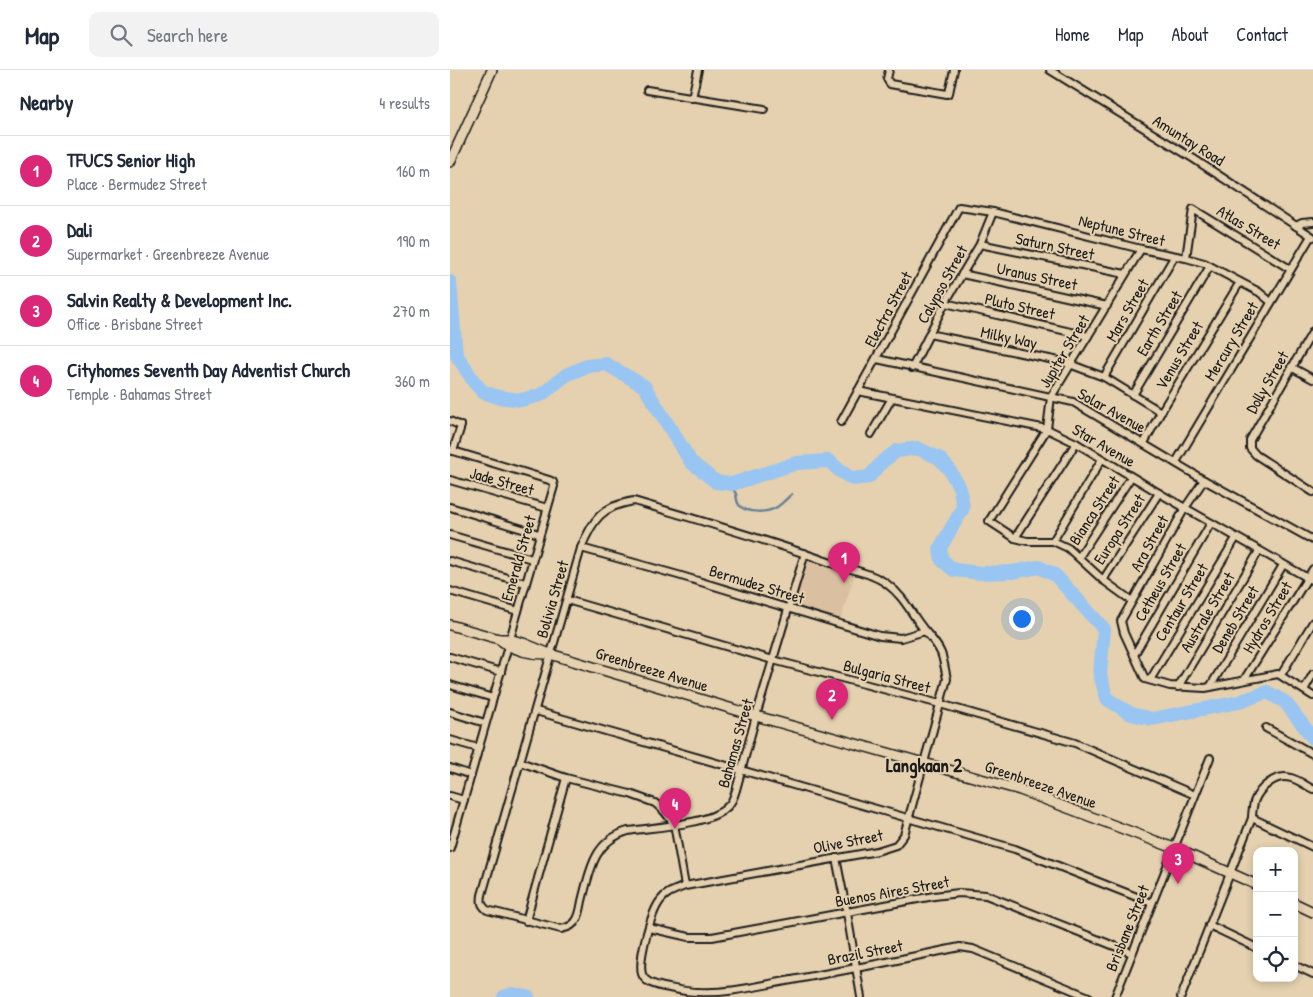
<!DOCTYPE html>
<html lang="en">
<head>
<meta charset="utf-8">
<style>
  body { margin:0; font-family:"Patrick Hand",sans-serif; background:#f2f2f3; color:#1f2937 }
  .controls { position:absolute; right:15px; bottom:15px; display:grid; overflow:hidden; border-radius:10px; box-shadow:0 2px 8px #0003 }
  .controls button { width:45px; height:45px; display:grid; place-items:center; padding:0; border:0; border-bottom:1px solid #e0e1e3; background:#fff; color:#1f2937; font:25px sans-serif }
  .you { position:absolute; left:571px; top:548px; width:18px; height:18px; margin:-12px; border:4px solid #fff; border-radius:50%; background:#1a73e8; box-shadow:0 0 0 8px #1a73e833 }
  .badge { display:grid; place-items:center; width:32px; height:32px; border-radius:50%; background:#db2777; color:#fff; font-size:16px; font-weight:700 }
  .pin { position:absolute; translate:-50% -41px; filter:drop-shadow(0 1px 2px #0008) }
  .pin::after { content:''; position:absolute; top:26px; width:18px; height:15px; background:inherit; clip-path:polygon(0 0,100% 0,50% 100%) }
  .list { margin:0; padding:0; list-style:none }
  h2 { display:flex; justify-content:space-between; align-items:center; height:65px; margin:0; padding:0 20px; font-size:21px }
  h2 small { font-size:16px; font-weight:400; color:#747a83 }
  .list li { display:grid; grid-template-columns:32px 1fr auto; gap:15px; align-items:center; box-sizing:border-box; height:70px; padding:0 20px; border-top:1px solid #e0e1e3 }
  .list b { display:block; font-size:19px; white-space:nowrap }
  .list p { margin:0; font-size:16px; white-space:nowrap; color:#747a83 }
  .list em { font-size:16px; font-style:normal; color:#747a83 }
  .icon { flex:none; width:28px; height:28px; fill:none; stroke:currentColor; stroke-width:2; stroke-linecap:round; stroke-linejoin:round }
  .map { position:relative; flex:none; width:863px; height:927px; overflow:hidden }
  header { display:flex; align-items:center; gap:30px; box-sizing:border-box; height:70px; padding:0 25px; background:#fff; border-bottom:1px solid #e0e1e3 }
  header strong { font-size:24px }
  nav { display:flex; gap:28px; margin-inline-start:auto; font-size:18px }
  .search { width:350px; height:45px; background:#f2f2f3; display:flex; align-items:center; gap:12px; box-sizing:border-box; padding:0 18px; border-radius:10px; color:#747a83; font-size:19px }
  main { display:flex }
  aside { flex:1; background:#fff }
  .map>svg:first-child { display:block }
</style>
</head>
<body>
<header>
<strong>Map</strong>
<div class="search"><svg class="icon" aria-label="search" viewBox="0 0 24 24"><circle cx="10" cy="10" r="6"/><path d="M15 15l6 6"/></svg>Search here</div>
<nav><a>Home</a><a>Map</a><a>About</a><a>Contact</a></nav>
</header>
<main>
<aside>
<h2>Nearby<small>4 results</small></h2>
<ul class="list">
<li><span class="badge">1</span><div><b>TFUCS Senior High</b><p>Place · Bermudez Street</p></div><em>160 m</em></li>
<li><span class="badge">2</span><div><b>Dali</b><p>Supermarket · Greenbreeze Avenue</p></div><em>190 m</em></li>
<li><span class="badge">3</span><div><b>Salvin Realty &amp; Development Inc.</b><p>Office · Brisbane Street</p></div><em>270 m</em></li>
<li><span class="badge">4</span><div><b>Cityhomes Seventh Day Adventist Church</b><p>Temple · Bahamas Street</p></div><em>360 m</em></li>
</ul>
</aside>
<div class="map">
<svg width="863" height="927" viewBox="0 0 863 927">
  <rect width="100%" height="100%" fill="#e5d1af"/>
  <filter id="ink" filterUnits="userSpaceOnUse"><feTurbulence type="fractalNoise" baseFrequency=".02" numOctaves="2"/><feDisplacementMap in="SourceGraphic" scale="10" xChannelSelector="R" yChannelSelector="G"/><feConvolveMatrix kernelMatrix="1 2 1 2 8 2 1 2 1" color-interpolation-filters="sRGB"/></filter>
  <g filter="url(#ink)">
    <polygon fill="#dac0a0" points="356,488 405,504 390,551 341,535"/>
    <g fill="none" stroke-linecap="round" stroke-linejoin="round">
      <path stroke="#67819c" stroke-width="2.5" d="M275,413C279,416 284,419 286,424C287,428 286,431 289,435C297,444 318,443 327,437C332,434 337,428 342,424"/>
      <g stroke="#99c5f2" stroke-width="14">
        <polyline points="0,212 6,284 24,312 33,322 48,327 71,330 91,325 116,305 137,296 156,294 194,316 241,392 266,412 282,414 347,393 379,391 390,401 403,409 419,407 433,391 447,381 467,378 489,388 499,399 510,419 513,438 490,478 492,490 504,500 531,503 562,502 589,497 605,505 654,559 650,605 657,629 681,644 702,649 789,632 817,622 835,632 863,668"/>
        <polyline points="54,927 63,924 78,927"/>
      </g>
      <g stroke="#1c1c1c" stroke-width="10">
        <g id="street">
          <polyline points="439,0 437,9 440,14 497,24 499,23 504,0"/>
          <polyline points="600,0 744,89 863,167"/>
          <polyline points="197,20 314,39"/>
          <polyline points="242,28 248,0"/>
          <polyline points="846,156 852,153 863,152"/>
          <polyline points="530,174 675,204"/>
          <polyline points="736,188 743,139 840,199"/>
          <polyline points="512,204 657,236"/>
          <polyline points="495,233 638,266"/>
          <polyline points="863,261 800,370 800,378 806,385 863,422"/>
          <polyline points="479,264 614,292 654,307 711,342"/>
          <polyline points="427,289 623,332 754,410 863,470"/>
          <polyline points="841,297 863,309"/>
          <polyline points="462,298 495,233 530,174 543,142"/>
          <polyline points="654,307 724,187"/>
          <polyline points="408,321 597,359 626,373 709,423 863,511"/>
          <polyline points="683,325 760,196"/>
          <polyline points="0,351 11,356 3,381"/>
          <polyline points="391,352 509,137 543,142 691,179 736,188 754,193 809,222 821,232"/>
          <polyline points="421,364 442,328"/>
          <polyline points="694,373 711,342 790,212"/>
          <polyline points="0,380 99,410 103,412 104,416 0,778"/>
          <polyline points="726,392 861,166"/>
          <polyline points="0,410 97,438"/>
          <polyline points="754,410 735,438 671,551 674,563 695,609 720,616 755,618 828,604 863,626"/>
          <polyline points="0,437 89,464"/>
          <polyline points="0,465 82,489"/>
          <polyline points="565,468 626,373"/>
          <polyline points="603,471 652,389"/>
          <polyline points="131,478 228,505 430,566 451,568 475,561"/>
          <path d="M355,483L306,646L286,720C284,727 282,733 277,737C259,755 204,757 178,761C144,771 140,800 132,831C131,836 130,844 127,849C124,855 117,858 111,859L37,840C31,835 31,832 32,825L131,478C143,449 152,436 184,431C251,451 319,470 384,494C402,500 422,503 437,514C455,527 462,546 476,562C482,569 487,574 491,583C494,591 495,600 497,609L454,765L446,775L427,781L235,816C226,820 216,822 210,831C201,843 188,889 192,904C195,913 206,915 214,917C225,919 236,922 248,922C279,924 311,915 342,910C398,900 454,889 510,877L523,879L639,927"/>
          <polyline points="629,487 681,407"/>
          <polyline points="0,491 75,513"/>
          <polyline points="653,510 709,423"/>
          <polyline points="0,521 68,541"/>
          <polyline points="117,530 323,590 490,634 625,673 745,725"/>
          <polyline points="682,531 653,510 618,478 603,471 577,471 565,468 539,451 597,359 601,327 691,179"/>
          <polyline points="684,585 761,453"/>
          <polyline points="0,587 51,602"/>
          <polyline points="831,605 863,552"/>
          <polyline points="700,610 786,468"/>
          <polyline points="794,610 863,499"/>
          <polyline points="0,615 43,628"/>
          <polyline points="728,617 809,481"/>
          <polyline points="760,617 833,495"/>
          <polyline points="854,620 863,604"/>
          <polyline points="86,641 565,779 702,833"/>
          <polyline points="0,642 35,653"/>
          <polyline points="816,658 863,684"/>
          <polyline points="0,670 28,678"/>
          <polyline points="70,692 116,708 180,724 205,733 214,741 224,754 235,816"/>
          <polyline points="0,698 21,705"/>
          <polyline points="0,726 14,730"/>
          <polyline points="802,748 863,777"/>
          <polyline points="386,788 397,843 411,927"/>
          <polyline points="76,851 116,708"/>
          <polyline points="759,855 807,878"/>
          <polyline points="199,858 239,867 262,867 484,826 509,823 536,825 682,883"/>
          <polyline points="844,895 863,904"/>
          <polyline points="665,927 760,688"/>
          <path d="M731,927L802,748C802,743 803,737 804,732C809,718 826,703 841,708C849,710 856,716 863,719"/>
        </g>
      </g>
      <g stroke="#1c1c1c" stroke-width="12">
        <g id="secondary">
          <polyline points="0,92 42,0"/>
          <polyline points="0,555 49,569 59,569 73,573 100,584 306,646 570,720 724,778 807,815"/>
          <path d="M49,569C63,580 78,584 96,584"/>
          <polyline points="844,833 863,842"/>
        </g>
      </g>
      <use href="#street" stroke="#e5d1af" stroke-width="6"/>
      <use href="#secondary" stroke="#e5d1af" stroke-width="9"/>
    </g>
  </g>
  <g text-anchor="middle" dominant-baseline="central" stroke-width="4" stroke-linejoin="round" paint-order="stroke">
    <g font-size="16" fill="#1c1c1c" stroke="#e5d1af">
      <text transform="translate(739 70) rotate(32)">Amuntay Road</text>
      <text transform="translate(799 157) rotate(31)">Atlas Street</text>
      <text transform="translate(672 160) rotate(14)">Neptune Street</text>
      <text transform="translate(605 176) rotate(12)">Saturn Street</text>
      <text transform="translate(587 206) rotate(12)">Uranus Street</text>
      <text transform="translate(492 214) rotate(-61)">Calypso Street</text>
      <text transform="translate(570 236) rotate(13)">Pluto Street</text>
      <text transform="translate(438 239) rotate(-62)">Electra Street</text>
      <text transform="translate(677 240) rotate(-60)">Mars Street</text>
      <text transform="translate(709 253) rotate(-59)">Earth Street</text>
      <text transform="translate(559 267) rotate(12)">Milky Way</text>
      <text transform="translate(781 271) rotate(-59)">Mercury Street</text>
      <text transform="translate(614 281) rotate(-59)">Jupiter Street</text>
      <text transform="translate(729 285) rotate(-59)">Venus Street</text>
      <text transform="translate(817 312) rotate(-60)">Dolly Street</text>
      <text transform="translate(662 340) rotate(29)">Solar Avenue</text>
      <text transform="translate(654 375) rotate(30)">Star Avenue</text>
      <text transform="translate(52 411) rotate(16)">Jade Street</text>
      <text transform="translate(644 440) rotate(-57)">Bianca Street</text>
      <text transform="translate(669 459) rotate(-57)">Europa Street</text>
      <text transform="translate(699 473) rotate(-61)">Ara Street</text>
      <text transform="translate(68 488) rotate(-74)">Emerald Street</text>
      <text transform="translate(710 512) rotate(-60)">Cetheus Street</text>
      <text transform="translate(307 514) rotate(17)">Bermudez Street</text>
      <text transform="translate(102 529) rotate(-74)">Bolivia Street</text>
      <text transform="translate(731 532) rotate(-59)">Centaur Street</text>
      <text transform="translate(757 542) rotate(-59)">Australe Street</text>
      <text transform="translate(817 547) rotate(-59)">Hydros Street</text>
      <text transform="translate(785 549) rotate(-59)">Deneb Street</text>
      <text transform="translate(202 599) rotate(17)">Greenbreeze Avenue</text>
      <text transform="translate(437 606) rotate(15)">Bulgaria Street</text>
      <text transform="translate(285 673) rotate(-74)">Bahamas Street</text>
      <text transform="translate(591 714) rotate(19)">Greenbreeze Avenue</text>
      <text transform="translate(398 771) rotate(-11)">Olive Street</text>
      <text transform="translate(442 821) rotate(-10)">Buenos Aires Street</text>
      <text transform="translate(677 858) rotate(-68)">Brisbane Street</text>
      <text transform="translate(415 882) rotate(-11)">Brazil Street</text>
    </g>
    <g font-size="19" font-weight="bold" fill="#1c1c1c" stroke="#e5d1af">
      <text x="474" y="695">Langkaan 2</text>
    </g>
  </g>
</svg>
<div class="controls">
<button>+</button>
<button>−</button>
<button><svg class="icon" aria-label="locate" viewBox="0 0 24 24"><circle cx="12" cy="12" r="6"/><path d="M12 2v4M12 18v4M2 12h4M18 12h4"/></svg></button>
</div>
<div class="you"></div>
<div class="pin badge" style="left:394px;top:513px">1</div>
<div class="pin badge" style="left:382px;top:650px">2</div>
<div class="pin badge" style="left:728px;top:814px">3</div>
<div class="pin badge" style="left:225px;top:759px">4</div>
</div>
</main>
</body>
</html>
